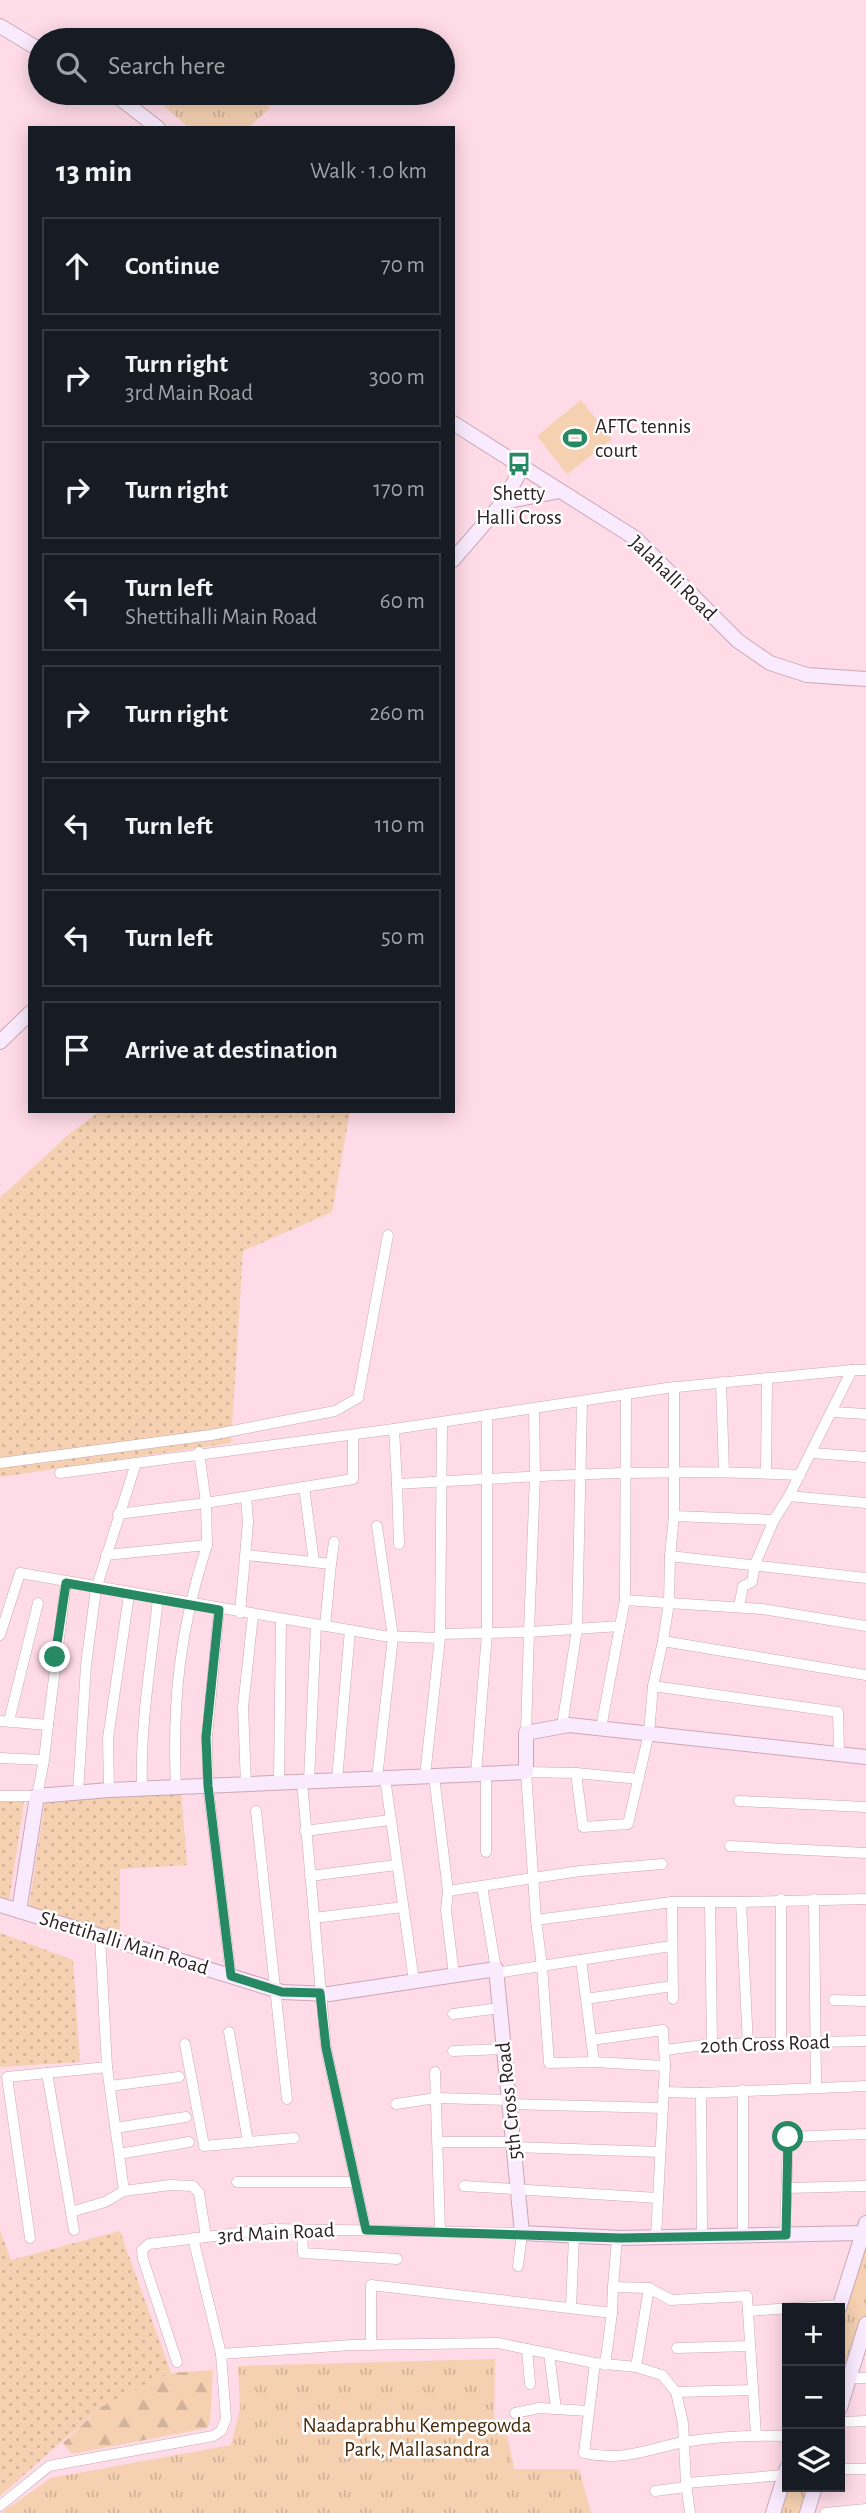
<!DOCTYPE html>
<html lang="en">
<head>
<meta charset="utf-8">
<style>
  body { margin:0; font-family:"Alegreya Sans",sans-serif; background:#20242c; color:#f1f3f6 }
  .controls { position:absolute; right:21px; bottom:21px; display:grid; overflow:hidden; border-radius:0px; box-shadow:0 4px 18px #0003 }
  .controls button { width:63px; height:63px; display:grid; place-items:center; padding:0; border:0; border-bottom:2px solid #363941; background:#171b24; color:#f1f3f6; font:35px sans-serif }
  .stop { position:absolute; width:21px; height:21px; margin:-16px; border:5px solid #268964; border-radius:50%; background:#fff }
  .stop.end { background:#268964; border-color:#fff; box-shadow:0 2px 7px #0008 }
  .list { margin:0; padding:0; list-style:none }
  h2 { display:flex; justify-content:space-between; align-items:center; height:91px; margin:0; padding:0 28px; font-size:30px }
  h2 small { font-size:23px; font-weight:400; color:#9ea1a6 }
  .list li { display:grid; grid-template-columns:46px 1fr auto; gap:21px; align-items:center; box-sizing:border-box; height:98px; margin:0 14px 14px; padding:0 14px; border:2px solid #363941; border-radius:0px }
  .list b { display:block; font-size:26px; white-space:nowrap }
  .list p { margin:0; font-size:23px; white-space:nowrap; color:#9ea1a6 }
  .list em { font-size:23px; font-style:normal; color:#9ea1a6 }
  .icon { flex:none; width:38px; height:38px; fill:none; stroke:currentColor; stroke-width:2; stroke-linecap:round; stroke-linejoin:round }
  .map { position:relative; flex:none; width:866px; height:2513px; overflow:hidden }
  .search { position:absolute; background:#171b24; box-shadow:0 4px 18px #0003; left:28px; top:28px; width:427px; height:77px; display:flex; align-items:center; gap:18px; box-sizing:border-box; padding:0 24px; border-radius:38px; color:#9ea1a6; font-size:26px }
  .panel { position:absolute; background:#171b24; box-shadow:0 4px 18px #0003; left:28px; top:126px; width:427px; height:987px; border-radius:0px }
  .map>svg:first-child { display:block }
</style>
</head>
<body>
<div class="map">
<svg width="866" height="2513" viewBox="0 0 866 2513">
  <defs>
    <pattern id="grass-dots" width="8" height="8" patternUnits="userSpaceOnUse" patternTransform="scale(1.75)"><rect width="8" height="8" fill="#f5d0b1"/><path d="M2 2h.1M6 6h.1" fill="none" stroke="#d2b298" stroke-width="1.8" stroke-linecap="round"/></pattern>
    <pattern id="forest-firs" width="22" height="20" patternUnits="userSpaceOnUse" patternTransform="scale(1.75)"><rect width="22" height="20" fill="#f5d0b1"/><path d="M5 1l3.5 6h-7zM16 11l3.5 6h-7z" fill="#d2b298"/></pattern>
    <pattern id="park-tufts" width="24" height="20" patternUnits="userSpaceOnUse" patternTransform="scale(1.75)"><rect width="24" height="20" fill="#f5d0b1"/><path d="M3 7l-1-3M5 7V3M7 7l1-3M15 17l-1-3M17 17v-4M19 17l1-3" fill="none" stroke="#d2b298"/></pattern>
  </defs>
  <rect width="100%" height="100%" fill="#ffdbe7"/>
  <g fill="url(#grass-dots)">
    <polygon points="100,1111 350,1111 332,1212 243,1251 231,1443 0,1477 0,1198 68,1135"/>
    <polygon points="181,1791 187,1865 120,1869 120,1936 29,1906 45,1802"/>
    <polygon points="0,1802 24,1802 9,1901 0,1898"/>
    <polygon points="0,1933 73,1960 80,2062 0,2067"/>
    <polygon points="0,2230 11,2260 120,2231 171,2373 101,2407 0,2496"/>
  </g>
  <polygon fill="url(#forest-firs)" points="213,2370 210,2422 207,2428 72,2454 63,2443 101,2407 171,2373"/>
  <g fill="url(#park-tufts)">
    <polygon points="150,93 253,93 270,108 248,128 189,128"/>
    <polygon points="866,2235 866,2318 840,2403 840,2321"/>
    <polygon points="495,2359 494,2427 505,2425 514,2469 579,2469 591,2513 1,2513 51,2478 231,2445 240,2409 238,2366"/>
    <polygon points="789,2487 814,2487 806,2513 781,2513"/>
  </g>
  <polygon fill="#f5d0b1" points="581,400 612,439 567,474 537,436"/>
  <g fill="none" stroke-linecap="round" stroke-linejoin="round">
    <g stroke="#caa8b5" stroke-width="11">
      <g id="street">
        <polyline points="721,1382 724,1472"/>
        <polyline points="674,1387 674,1516"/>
        <polyline points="534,1409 535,1476 529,1632 620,1626 625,1600 669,1603 670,1556 866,1578"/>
        <polyline points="834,1412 866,1414"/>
        <polyline points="394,1429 667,1388 852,1370"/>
        <polyline points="199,1452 206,1503 353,1479 353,1436"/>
        <polyline points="812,1453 866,1457"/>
        <polyline points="0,1463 211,1435 335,1411 358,1398 388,1235"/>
        <path d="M60,1473L394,1429L397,1484C531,1476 665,1468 800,1475"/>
        <polyline points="766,1473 767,1378"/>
        <polyline points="397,1484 399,1544"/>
        <polyline points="304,1487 314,1562"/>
        <polyline points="789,1496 852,1370 866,1370"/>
        <polyline points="106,1555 207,1545 206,1503 118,1514"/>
        <polyline points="246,1555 331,1564 325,1626"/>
        <polyline points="670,1556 674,1516 774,1520 789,1496 866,1503"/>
        <polyline points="331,1564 334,1542"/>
        <polyline points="625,1600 626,1394"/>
        <polyline points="739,1607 743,1586 752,1582 755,1564 774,1520"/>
        <polyline points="219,1610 207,1737 208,1786 231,1976"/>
        <polyline points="240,1613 248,1522 246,1497"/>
        <polyline points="440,1634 529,1632 526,1733"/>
        <polyline points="0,1635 20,1573 384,1636 440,1638 442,1422"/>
        <polyline points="663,1641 669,1603 762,1609 866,1626"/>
        <polyline points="653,1686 663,1641 866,1675"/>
        <polyline points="0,1721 48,1725 44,1760 0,1758"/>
        <polyline points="9,1721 38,1603"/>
        <polyline points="48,1725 66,1583"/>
        <polyline points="562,1726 577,1629 582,1401"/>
        <polyline points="601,1728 620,1626"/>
        <polyline points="576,1773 639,1779"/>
        <polyline points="476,1774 487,1633 487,1415"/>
        <polyline points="425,1776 440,1638"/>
        <polyline points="434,1776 448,1891 580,1871 662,1864"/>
        <polyline points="377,1778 393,1637 377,1526"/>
        <polyline points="385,1778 414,1981"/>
        <polyline points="337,1780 350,1630"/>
        <polyline points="309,1781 316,1625"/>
        <polyline points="302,1782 326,2048 366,2230"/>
        <polyline points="279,1783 281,1619"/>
        <polyline points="246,1784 243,1707 253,1615"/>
        <path d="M176,1787C172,1700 180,1628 207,1545"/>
        <path d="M142,1788C140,1724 151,1663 158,1599"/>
        <polyline points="109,1790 108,1738 129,1595"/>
        <polyline points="78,1793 86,1665 96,1589 136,1463"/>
        <polyline points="0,1796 37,1796 44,1760"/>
        <polyline points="739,1801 866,1807"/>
        <polyline points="256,1811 287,2099"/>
        <polyline points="305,1831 390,1820"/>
        <polyline points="730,1846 866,1853"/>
        <polyline points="486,1852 486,1774"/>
        <polyline points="310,1876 396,1865"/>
        <polyline points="482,1886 496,1969"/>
        <polyline points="448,1891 446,1910 454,1975"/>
        <polyline points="781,1899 781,2041"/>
        <polyline points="814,1899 816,2087"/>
        <polyline points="672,1902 741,1902"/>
        <polyline points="710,1902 712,2044"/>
        <polyline points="314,1918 403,1907"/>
        <polyline points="536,1920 526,1772 576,1773 583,1827 628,1824 649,1733 653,1686 838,1712 839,1753"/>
        <polyline points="100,1936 107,2067 124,2191"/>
        <polyline points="581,1960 586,1999 672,1986"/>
        <polyline points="496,1973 671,1946"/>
        <polyline points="586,1999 594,2062"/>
        <polyline points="834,2000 866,2001"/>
        <polyline points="453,2014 500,2008"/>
        <polyline points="229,2032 248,2142"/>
        <polyline points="591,2040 663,2030 665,2066 656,2237"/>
        <polyline points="185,2044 204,2146 294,2138"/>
        <polyline points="748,2045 741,1902 866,1899"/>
        <polyline points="665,2050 712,2044 866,2041"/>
        <polyline points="453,2051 504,2049"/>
        <polyline points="665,2066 594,2062 549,2063 542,1966 536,1920 672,1902 673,1999"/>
        <polyline points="435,2072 440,2231"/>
        <polyline points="47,2073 74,2230"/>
        <polyline points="110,2086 179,2077"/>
        <polyline points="743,2090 743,2236"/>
        <polyline points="663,2092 701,2093"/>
        <polyline points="396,2104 436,2098 509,2100"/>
        <polyline points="509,2104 663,2108"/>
        <polyline points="115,2128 186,2117"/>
        <polyline points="438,2142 513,2142"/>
        <polyline points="514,2147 660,2152"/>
        <polyline points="119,2154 189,2142"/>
        <polyline points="237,2182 354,2182"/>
        <polyline points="464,2186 658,2198"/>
        <polyline points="787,2188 866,2186"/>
        <polyline points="71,2212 105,2202 124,2191 170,2185 193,2186 199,2193 206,2237"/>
        <polyline points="302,2229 303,2253 397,2259"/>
        <polyline points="785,2235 788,2137 866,2134"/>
        <polyline points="702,2236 701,2093 866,2086"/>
        <polyline points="30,2238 7,2077 107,2067"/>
        <polyline points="613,2287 617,2238"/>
        <polyline points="571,2308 574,2236"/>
        <polyline points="748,2311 840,2305"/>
        <polyline points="371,2345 371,2285 612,2313 613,2287 649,2288 671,2300 747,2296 756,2435"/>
        <polyline points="677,2348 750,2346"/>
        <polyline points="527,2349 530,2384"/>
        <polyline points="549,2353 556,2409"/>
        <polyline points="221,2354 351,2345 498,2343 595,2363 636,2367 662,2375 676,2392 683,2423 686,2483"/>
        <polyline points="177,2362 143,2259 142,2250 149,2244 271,2229 522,2233 518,2266"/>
        <path d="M595,2363L584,2453C623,2462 647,2449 684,2442C718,2436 753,2435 787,2436"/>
        <polyline points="605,2365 612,2313"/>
        <polyline points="636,2367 649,2288"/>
        <polyline points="849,2378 866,2378"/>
        <polyline points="676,2392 753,2390"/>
        <polyline points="515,2413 539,2408 589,2411"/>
        <polyline points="840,2422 866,2421"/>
        <polyline points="840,2469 866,2469"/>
        <polyline points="655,2491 686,2487"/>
        <polyline points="0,2506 49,2466 213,2436 221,2431 226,2419 221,2354 193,2238"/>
        <polyline points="690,2513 686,2483 785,2475"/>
        <polyline points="825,2513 866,2509"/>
      </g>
    </g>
    <g stroke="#caa8b5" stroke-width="16">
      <g id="secondary">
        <polyline points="0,26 40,50"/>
        <polyline points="113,93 158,128"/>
        <polyline points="453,423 635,538 738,641 770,663 807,675 866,679"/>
        <polyline points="503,502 560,491"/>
        <polyline points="453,560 503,502 523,466"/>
        <polyline points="0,1042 30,1013"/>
        <polyline points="0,1905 282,1992 329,1994 496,1969 522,2233 621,2238 863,2233"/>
        <polyline points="19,1911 37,1796 109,1790 526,1772 526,1733 569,1725 866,1757"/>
        <polyline points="839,2308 866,2223"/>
        <polyline points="840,2408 866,2324"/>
        <polyline points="773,2513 787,2468"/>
        <polyline points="807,2513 815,2487"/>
      </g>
    </g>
    <use href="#street" stroke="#fff" stroke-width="10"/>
    <use href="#secondary" stroke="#faeafd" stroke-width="14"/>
  </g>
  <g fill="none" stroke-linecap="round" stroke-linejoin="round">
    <polyline stroke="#268964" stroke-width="9" points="55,1657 66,1583 219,1610 206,1737 208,1786 231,1976 282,1992 320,1993 326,2048 366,2230 621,2238 786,2235 788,2137"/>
  </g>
  <defs>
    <g id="stadium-bare" transform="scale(1.89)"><path d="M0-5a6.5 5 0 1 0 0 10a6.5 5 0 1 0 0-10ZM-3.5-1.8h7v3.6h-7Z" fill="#268964" stroke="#fff" stroke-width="2.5" paint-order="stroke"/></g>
    <g id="bus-bare" transform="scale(1.89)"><path d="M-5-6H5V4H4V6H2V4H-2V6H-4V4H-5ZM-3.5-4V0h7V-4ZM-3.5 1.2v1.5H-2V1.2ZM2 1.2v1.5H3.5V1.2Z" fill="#268964" stroke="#fff" stroke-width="2.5" paint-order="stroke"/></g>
  </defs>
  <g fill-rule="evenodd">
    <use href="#stadium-bare" x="575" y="438"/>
    <use href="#bus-bare" x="519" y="464"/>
  </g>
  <g text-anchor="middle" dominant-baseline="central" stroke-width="5" stroke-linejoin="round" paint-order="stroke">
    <g font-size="21" fill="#2f2227" stroke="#fff" text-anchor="start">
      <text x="595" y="426">AFTC tennis<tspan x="595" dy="24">court</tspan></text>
      <text x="519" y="493" text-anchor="middle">Shetty<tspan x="519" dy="24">Halli Cross</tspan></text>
    </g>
    <g font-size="21" fill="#2f2227" stroke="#fff">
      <text transform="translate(673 578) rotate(44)">Jalahalli Road</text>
      <text transform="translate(124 1943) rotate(17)">Shettihalli Main Road</text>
      <text transform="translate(765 2044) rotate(-2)">20th Cross Road</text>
      <text transform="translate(509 2101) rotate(-96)">5th Cross Road</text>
      <text transform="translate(276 2233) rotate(-3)">3rd Main Road</text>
    </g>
    <g font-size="21" fill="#482909" stroke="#fff">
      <text x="417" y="2425">Naadaprabhu Kempegowda<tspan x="417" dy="24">Park, Mallasandra</tspan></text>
    </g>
  </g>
</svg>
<div class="controls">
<button>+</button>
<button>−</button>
<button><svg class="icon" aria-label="layers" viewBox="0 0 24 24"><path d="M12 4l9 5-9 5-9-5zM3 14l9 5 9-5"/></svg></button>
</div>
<div class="stop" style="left:788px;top:2137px"></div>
<div class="stop end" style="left:55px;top:1657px"></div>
<div class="search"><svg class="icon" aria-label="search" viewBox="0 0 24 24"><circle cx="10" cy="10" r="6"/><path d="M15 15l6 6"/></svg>Search here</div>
<section class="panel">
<h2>13 min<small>Walk · 1.0 km</small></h2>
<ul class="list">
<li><svg class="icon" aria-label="ahead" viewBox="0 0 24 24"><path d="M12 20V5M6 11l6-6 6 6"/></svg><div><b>Continue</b></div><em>70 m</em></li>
<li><svg class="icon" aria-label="right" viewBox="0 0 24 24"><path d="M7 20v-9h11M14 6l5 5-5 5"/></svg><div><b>Turn right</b><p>3rd Main Road</p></div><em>300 m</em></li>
<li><svg class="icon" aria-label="right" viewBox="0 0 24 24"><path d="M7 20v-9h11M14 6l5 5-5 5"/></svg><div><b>Turn right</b></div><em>170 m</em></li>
<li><svg class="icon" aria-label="left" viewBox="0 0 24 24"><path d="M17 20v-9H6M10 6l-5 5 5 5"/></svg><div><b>Turn left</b><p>Shettihalli Main Road</p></div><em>60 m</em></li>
<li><svg class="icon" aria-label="right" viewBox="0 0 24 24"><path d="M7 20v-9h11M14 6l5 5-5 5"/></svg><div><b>Turn right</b></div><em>260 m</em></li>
<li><svg class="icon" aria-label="left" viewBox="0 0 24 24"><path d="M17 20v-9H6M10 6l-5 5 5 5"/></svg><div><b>Turn left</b></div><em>110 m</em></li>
<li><svg class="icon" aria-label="left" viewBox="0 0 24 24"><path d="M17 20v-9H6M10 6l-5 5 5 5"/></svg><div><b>Turn left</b></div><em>50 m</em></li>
<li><svg class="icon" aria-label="arrive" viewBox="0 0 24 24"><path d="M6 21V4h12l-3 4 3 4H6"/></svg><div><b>Arrive at destination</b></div></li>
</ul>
</section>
</div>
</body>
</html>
